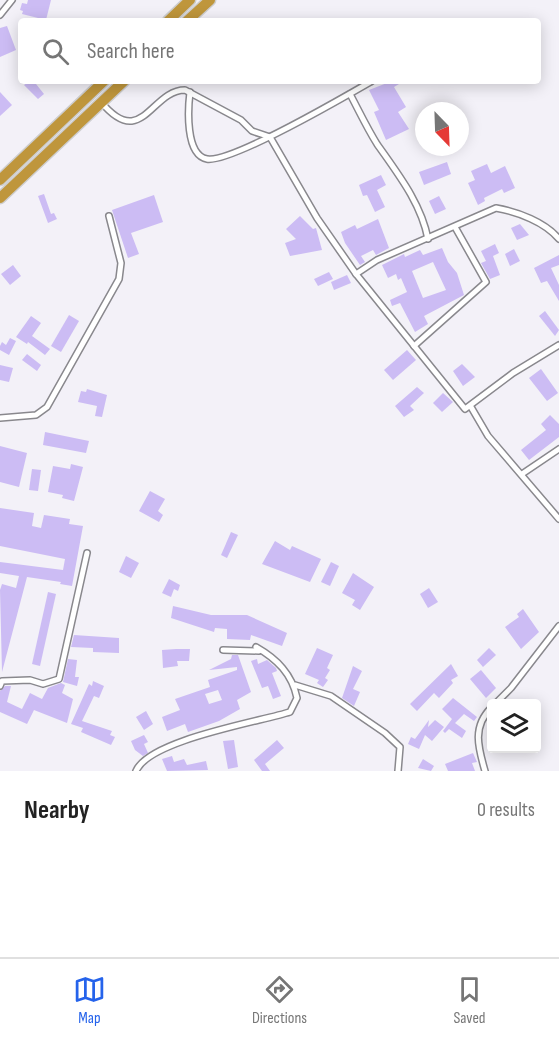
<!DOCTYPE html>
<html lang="en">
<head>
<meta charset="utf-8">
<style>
  body { margin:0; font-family:"Sofia Sans Condensed",sans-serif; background:#f6f6f6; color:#222 }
  .controls { position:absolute; right:18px; bottom:18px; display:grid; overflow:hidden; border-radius:6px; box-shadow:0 3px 15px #0003 }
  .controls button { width:54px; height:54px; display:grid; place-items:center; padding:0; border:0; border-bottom:2px solid #e0e0e0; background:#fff; color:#222; font:30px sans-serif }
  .compass { position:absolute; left:415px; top:102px; width:54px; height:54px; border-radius:50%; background:#fff; box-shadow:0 3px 15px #0003; rotate:157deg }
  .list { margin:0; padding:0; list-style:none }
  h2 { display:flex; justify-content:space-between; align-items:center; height:78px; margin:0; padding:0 24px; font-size:26px }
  h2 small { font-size:20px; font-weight:400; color:#767676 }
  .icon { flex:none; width:33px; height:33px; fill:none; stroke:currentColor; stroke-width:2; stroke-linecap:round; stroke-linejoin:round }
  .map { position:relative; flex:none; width:559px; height:771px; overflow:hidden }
  .search { position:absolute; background:#fff; box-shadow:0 3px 15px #0003; left:18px; right:18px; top:18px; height:66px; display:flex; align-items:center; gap:15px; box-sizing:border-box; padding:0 21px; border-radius:6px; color:#767676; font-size:22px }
  .sheet { height:186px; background:#fff }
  nav { display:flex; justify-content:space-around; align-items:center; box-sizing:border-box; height:84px; border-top:2px solid #e0e0e0; background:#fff; font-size:16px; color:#767676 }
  nav a { display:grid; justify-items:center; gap:3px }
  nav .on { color:#2563eb }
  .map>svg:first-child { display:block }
</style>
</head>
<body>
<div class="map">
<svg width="559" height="771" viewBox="0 0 559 771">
  <rect width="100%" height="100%" fill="#f3f1f8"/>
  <g fill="#ccbcf4" fill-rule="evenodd">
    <polygon points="28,0 51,0 46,20 22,14 23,11 20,10 22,3 27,4"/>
    <polygon points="7,26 16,50 0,57 0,28"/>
    <polygon points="30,81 42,81 36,84 44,94 38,99 24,85"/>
    <polygon points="392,81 404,81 394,87 406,107 398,112 409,129 386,140 374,112 379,110 369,90"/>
    <polygon points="0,92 12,105 0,116"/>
    <polygon points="447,162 451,174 424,185 419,172"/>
    <polygon points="487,164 491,173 505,166 515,188 504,193 502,189 484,198 485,201 478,205 468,183 475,180 471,171"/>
    <polygon points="381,175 386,185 377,190 385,207 375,212 367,195 363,196 359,185"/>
    <polygon points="44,194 51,214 54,213 57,219 48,223 38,196"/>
    <polygon points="154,195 163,222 131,233 139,254 128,258 112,210"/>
    <polygon points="439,196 446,209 435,214 429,201"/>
    <polygon points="300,216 313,229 316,228 322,250 290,256 285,243 296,239 286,229"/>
    <polygon points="378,219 389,248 376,255 373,250 361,256 365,262 360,265 345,243 341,232 355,225 357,229"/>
    <polygon points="520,224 529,235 517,240 511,228"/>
    <polygon points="495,244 499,253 493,256 500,275 490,279 481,263 486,261 481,251"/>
    <path d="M442,248L448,262L457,273L464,295L424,316L428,324L415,332L400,303L392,306L390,300L407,292L401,278L398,280L396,274L388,278L382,265L404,254L405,257L420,250L423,255ZM433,262L446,290L423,298L412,271Z"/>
    <polygon points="514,249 520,261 510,266 505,254"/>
    <polygon points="559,255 559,265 551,268 559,285 559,301 547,281 541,283 534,268"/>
    <polygon points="13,265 21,276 10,285 1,274"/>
    <polygon points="329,272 333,279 318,286 314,279"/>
    <polygon points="347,275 351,283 334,290 331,282"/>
    <polygon points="545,311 559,330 555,336 539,316"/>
    <polygon points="69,315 79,321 61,352 51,346"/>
    <polygon points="31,316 41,323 32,336 50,349 45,355 28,342 27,344 16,337"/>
    <polygon points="10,338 16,341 9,355 0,350 0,346 2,342 6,345"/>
    <polygon points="407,350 416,360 393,380 384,370"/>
    <polygon points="27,354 41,365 37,371 22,360"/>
    <polygon points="462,364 475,377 463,386 453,371"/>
    <polygon points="0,365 13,368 9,382 0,380"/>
    <polygon points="541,369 558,393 547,401 529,378"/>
    <polygon points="417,387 424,393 410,406 414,410 404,417 395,406"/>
    <polygon points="87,389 107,395 102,417 95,416 97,406 78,402 81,391 86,392"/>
    <polygon points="443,393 453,402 442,412 433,403"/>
    <polygon points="550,415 559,424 559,437 529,460 521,450 546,430 541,424"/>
    <polygon points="45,432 89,441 86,453 43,445"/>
    <polygon points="0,446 27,453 19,487 0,482"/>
    <polygon points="71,464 83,467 74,501 62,498 63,495 48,492 53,466 70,469"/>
    <polygon points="32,469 41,470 38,491 29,490"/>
    <polygon points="150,491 165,499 158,511 163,515 159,522 139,511"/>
    <polygon points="0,508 34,513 32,526 41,528 44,515 70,519 69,524 83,526 72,586 60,584 61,582 27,577 2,672 0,590 2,584 16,588 19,576 0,573 0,562 63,570 65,559 0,546"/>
    <polygon points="231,532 238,535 227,558 221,555"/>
    <polygon points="275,541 290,550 292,546 321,559 310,582 262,564"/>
    <polygon points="126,556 139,563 131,578 119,572"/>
    <polygon points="331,562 339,566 330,586 321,582"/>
    <polygon points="353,573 374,587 360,610 352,605 355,600 342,593"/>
    <polygon points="169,579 180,585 178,591 174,589 171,597 162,593"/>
    <polygon points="429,588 438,602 428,608 420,594"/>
    <polygon points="48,592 56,594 40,666 32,664"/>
    <polygon points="173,606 211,615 247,615 287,633 282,646 251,635 250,640 227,639 227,629 215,628 214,632 171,618"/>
    <polygon points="523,609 539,632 521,649 505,627 519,617 517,614"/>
    <polygon points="74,635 119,638 119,653 93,652 93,648 71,647"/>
    <polygon points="317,648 333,655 327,668 330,670 325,678 328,680 323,687 317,683 319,680 305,674"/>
    <polygon points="489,648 496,655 483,667 477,660"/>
    <polygon points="176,649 190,649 189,661 177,661 178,666 163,668 162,650"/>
    <path d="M232,655H238L251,692L237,700L240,709L219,721L188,732L185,724L167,731L162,717L180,710L175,699L210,687L208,680L237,670V667L209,670L231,659ZM218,690L222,700L209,704L205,694Z"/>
    <polygon points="68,659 77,660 75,677 79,677 77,686 63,682"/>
    <polygon points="257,659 258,664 267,660 276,668 277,671 272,673 281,696 273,699 268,686 262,688 251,661"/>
    <polygon points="451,664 458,676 451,680 453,683 439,698 434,693 417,711 410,704"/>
    <polygon points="353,666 362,671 353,689 360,692 354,706 342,698"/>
    <polygon points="481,670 496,688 486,698 470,679"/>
    <polygon points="93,681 104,686 99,698 94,696 82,721 112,731 110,735 115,737 111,745 81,732 83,728 71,724 89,684 92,686"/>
    <polygon points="61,683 65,685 62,693 73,699 67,723 34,710 27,724 0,712 0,691 5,686 11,686 7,702 22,709 30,693 42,699 48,688"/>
    <polygon points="453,698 477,717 474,721 464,714 455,723 466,731 462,738 449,729 445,733 443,731 452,719 442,709"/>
    <polygon points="146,711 153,724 144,730 136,717"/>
    <polygon points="429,720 428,727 435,720 444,727 432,741 425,735 419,749 408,744 411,737 415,739"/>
    <polygon points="144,735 148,742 144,744 148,753 143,756 135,750 131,741"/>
    <polygon points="234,740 238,767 228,769 223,741"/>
    <polygon points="277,740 284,748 265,764 270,771 262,771 254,760"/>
    <polygon points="473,753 477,762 472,763 475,771 448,771 445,764"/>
    <polygon points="172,756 174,762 184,759 187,765 206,761 208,770 167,771 162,759"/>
    <polygon points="423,759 434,766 431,771 418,768"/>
  </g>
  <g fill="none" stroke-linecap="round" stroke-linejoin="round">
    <g stroke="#89888d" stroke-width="8">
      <g id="street">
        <polyline points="0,15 12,0"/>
        <path d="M190,92C188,108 185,155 207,159C231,163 346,96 372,81"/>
        <path d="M350,94C359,111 367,128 377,144C398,174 421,203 428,239"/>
        <path d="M101,102C142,151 151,90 185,90L241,120L252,131L270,137L317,218L356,274L465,409L513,373L559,345"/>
        <path d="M356,274L377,260L496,208C518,212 545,222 559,239"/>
        <polyline points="414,346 486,282 455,227"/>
        <polyline points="471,407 488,436 559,519"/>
        <polyline points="0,418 36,415 47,407 119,279 121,263 109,216"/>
        <polyline points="522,474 559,449"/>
        <polyline points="223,650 259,651"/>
        <polyline points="295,685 331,696 385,733 400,747 398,771"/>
        <polyline points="0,686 2,681 30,680 43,684 59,679 87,553"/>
        <polyline points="495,704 511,688 559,626"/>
        <path d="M136,771C149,740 258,722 290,712L297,698C292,674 277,659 256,647"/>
        <path d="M485,771C478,747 472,726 492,707"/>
      </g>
    </g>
    <g stroke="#cececf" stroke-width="13">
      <g id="highway">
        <polyline points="168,21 190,0"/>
        <polyline points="187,21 210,0"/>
        <polyline points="0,180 104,81"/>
        <polyline points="0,198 124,81"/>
      </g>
    </g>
    <use href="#street" stroke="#fff" stroke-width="5"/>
    <use href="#highway" stroke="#bf963c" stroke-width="10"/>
  </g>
</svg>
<div class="controls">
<button><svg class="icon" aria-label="layers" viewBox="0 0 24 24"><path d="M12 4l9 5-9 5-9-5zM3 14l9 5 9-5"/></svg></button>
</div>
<svg class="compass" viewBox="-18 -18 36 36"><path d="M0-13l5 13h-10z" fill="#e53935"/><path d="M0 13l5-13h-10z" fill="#767676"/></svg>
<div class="search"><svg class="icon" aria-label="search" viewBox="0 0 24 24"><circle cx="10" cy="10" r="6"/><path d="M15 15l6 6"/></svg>Search here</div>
</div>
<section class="sheet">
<h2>Nearby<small>0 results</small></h2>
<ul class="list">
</ul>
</section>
<nav>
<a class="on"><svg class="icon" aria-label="map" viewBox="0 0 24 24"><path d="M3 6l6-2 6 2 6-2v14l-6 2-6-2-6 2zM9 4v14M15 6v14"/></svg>Map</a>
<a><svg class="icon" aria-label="directions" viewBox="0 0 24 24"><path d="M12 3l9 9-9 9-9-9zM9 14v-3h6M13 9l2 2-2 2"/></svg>Directions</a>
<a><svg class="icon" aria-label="saved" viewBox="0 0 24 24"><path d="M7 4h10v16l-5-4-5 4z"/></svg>Saved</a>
</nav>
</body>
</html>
